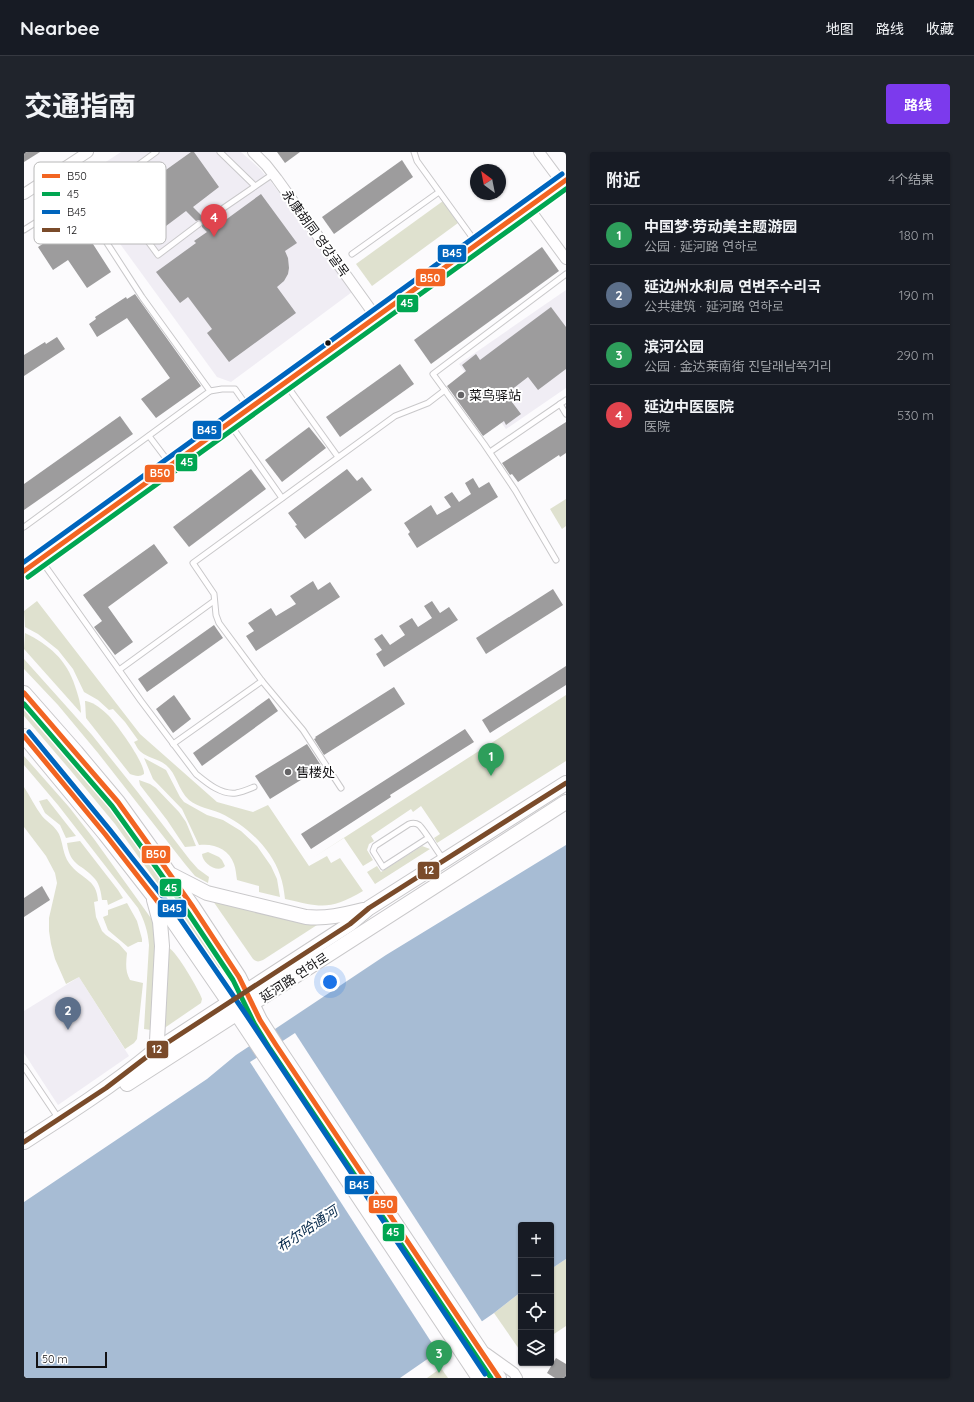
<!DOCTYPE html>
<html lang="zh">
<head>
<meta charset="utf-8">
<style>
  body { margin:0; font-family:Quicksand,"Noto Sans SC","Noto Sans KR",sans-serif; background:#20242c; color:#f1f3f6 }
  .controls { position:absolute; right:12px; bottom:12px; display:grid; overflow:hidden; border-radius:4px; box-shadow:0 1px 3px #0004 }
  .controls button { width:36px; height:36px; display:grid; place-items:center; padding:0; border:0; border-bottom:1px solid #363941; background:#171b24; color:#f1f3f6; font:20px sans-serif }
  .compass { position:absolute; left:446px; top:12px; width:36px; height:36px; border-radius:50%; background:#171b24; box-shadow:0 1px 3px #0004; rotate:328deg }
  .scale { position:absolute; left:12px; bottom:10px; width:71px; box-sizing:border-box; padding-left:4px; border:2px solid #131214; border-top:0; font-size:11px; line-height:14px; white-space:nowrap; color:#131214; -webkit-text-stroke:3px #fff; paint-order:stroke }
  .you { position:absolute; left:306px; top:830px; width:14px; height:14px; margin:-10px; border:3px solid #fff; border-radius:50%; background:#1a73e8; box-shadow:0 0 0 6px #1a73e833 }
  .badge { display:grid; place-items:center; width:26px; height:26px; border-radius:50%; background:#7c3aed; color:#fff; font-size:13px; font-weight:700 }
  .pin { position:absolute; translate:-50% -33px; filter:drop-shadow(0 1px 2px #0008) }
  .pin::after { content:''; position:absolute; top:21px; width:14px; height:12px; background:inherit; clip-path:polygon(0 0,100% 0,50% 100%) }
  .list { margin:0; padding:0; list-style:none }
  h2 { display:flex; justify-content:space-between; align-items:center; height:52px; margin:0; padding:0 16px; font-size:17px }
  h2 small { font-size:13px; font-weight:400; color:#9ea1a6 }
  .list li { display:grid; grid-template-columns:26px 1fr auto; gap:12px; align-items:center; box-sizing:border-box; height:60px; padding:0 16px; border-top:1px solid #363941 }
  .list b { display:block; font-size:15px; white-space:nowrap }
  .list p { margin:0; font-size:13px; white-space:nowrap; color:#9ea1a6 }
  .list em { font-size:13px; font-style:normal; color:#9ea1a6 }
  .icon { flex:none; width:22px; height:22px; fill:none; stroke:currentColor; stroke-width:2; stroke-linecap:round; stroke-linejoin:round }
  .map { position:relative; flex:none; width:542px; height:1226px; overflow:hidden; border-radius:4px }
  header { display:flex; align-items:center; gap:24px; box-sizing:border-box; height:56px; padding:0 20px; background:#171b24; border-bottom:1px solid #363941 }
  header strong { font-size:19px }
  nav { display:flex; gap:22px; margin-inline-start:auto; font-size:14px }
  .intro { display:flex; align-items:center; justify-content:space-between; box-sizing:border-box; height:96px; padding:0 24px }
  h1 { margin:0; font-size:28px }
  .button { padding:10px 18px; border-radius:4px; background:#7c3aed; color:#fff; font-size:14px; font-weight:700 }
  main { display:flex; gap:24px; padding:0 24px }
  aside { flex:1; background:#171b24; border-radius:4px; box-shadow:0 1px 3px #0004 }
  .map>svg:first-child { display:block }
</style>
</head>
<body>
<header>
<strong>Nearbee</strong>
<nav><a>地图</a><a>路线</a><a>收藏</a></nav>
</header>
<div class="intro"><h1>交通指南</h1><a class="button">路线</a></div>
<main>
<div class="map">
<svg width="542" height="1226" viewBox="0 0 542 1226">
  <rect width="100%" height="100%" fill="#fcfbfd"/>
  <g fill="#f0edf4">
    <polygon points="97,0 217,0 235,16 248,31 328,140 207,230 193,225 51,30"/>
    <polygon points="542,138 542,236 482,277 435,212"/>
    <polygon points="55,825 105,904 34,953 0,901 0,859"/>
  </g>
  <g fill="#dfe1cf">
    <polygon points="419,49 434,71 348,134 332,112"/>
    <polygon points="542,347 542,374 538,377 526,357"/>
    <path d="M13,449L116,582L193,650L229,660L244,653L285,714L303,704L307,711L316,706L339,739C305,759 297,755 261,747C260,739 259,731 256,723C247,696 222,673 196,661C186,657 174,655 165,648C154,638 153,622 142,613C135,607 124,606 117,600C114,598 112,593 110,590L114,588L101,570L89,557L85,558L74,548L60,540L49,517L34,498L14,482L1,475L0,459Z"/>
    <path d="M1,481C25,493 42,507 51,534C54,543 57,552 57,561L0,497Z"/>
    <polygon points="0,507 68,583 112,638 166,708 174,717 185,725 184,731 171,724 161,712 74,601 34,553 0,517"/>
    <polygon points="542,543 542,609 413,691 410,686 416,682 397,654 389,660 387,657 347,684 350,689 345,692 343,698 349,708 339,714 320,686 290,705"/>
    <path d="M61,549H62C71,551 79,558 85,564C93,573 121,611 120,622C116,625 111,624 106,622L62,566Z"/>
    <path d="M0,554C53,614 104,676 150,741C167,764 183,789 199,813V816H194L91,672L47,619L0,564Z"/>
    <path d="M0,604L45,655L70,687L129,769L132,794L127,878L120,877L125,793C124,779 120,768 114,756L34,653L0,613Z"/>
    <path d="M120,606L142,618L156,645L160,650L183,663L199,668L217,679L233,694L247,714L253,727L256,745L235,740V734L213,728C212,723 212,717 210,712C205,697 190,691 175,693L158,657L129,627Z"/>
    <polygon points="115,628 126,632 132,636 155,660 162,670 172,694 161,695 143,668 116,633"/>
    <path d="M0,635C6,644 11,655 18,664C23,670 31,674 35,682C39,691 39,703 45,711C56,727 73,726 74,749L70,750L72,765L78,779L82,783L95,792L103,801C102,811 101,819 106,828L119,831L113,887L110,891L101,897L55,825L42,832L31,807L27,792L25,779V766L33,731L31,721L22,704L0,675Z"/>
    <polygon points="23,647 52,684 42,686 36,673 21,661 15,649"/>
    <path d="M56,689L94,738L99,746L84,753L83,748H78C77,741 76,733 71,727C59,712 46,715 43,691Z"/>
    <polygon points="398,694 406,697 351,732 343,720 353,714 357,720"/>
    <path d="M184,700L195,705L198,708L201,714C194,722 178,711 178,702Z"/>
    <path d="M189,749L293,770V773L239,808C234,810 233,810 229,807Z"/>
    <polygon points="103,751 113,769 118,787 118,790 114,790 104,795 84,778 79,765 84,763 84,758"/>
    <path d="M145,796C152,799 175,838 178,847L177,851L139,877Z"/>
    <polygon points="542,1107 542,1174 527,1184 527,1117"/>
    <polygon points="497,1140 497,1200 470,1161"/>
    <polygon points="417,1216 424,1226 403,1226"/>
  </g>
  <polygon fill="#a7bcd4" points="542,693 542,1107 527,1117 527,1073 497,1073 497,1140 470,1161 376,1226 0,1226 0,1050 183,927 212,903 362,803"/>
  <polygon fill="#fcfbfd" points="271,881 459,1171 415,1202 226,910"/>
  <g fill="#9d9c9d">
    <polygon points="0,0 16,0 0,10"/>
    <polygon points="167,0 170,0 195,35 169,55 179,65 178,68 179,71 182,72 185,71 189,75 199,68 200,69 237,42 273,91 261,99 264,106 265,116 264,122 260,129 253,135 272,161 205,210 183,181 188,177 164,145 156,151 132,120 172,91 170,89 183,80 178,75 178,70 175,68 172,69 162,59 138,77 111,40"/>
    <polygon points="253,0 276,0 261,11"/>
    <polygon points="378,8 389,25 310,82 298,65"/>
    <polygon points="48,73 58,75 87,120 63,136 44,108 29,118 14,95"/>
    <polygon points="518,95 535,119 407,212 390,188"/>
    <polygon points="111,142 177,234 132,266 117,247 146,226 103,166 73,185 65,172 72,167 71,165 102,145 103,147"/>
    <polygon points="527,155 542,175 542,217 514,238 504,225 482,242 497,262 482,273 480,269 459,284 423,234 442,219 438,213 452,202 456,208"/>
    <polygon points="33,185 41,197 0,224 0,203 21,190 22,192"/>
    <polygon points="376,212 390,232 316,285 302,265"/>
    <polygon points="96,264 109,282 0,358 0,332"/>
    <polygon points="542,270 542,301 536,305 535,303 494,330 488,322 486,323 478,311"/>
    <polygon points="285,275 302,296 258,330 241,308"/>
    <polygon points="227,317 242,337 165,395 149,375"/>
    <polygon points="323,317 333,329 338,325 348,338 281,387 271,374 273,373 264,361"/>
    <polygon points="449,326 455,336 465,330 474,345 393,396 384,382 386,380 380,371 407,353 413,363 427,355 420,345 428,340 435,350 447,342 441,331"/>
    <polygon points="130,392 144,411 84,455 109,490 91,503 70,475 78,469 59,443"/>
    <polygon points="289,429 294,438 306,430 316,445 232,499 222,484 230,479 224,471 247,456 252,464 272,452 266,444"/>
    <polygon points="529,437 539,453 462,502 452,486"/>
    <polygon points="408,449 416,461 425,455 434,468 360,515 352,502 358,498 350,487 358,482 366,493 381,483 375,474 388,466 394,475 408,466 400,454"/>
    <polygon points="190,473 199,486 123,540 114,527"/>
    <polygon points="542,514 542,533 466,581 458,568"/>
    <polygon points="370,535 381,552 300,603 290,587 292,586 291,585"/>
    <polygon points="150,543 167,567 149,581 132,557"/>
    <polygon points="245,546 254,559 178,614 169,601"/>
    <polygon points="441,577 450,590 366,643 367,645 287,697 277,682"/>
    <polygon points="283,592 298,615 246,647 231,624"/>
    <polygon points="18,734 26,748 0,765 0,746"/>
    <polygon points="532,1206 542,1212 542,1226 531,1226 523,1221"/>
  </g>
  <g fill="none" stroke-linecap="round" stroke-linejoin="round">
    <g stroke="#c9c8ca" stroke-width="7">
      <g id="service">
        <polyline points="132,0 91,30 96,51 134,103 175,72"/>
        <polyline points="196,0 231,34"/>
        <polyline points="390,0 393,9 453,92"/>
        <polyline points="182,68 249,22"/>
        <polyline points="0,78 46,49 54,49 57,51 118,145 186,239"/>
        <polyline points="328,102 415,40"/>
        <polyline points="261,231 314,305"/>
        <polyline points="536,252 542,262"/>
        <polyline points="206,272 258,346"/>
        <polyline points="125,284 147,313"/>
        <polyline points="466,300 542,248"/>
        <polyline points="0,375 186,239 198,237 211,237 225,257"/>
        <path d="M17,408L117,549L172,622C183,631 197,643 212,641C218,640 225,637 230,635"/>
        <polyline points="532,408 491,338 460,292 409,222 542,122"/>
        <polyline points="95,518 190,449"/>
        <polyline points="149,592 238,529"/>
        <polyline points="317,636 279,578 238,529 195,471 192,463 190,442 169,411 371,264 404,251 421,238"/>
        <path d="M404,686L359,715L349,699L351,694L385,672C388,671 392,671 395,673C400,677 414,701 420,708"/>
        <polyline points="0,915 35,967"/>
      </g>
    </g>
    <g stroke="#c9c8ca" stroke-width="12">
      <g id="minor">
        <polyline points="229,0 242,13 253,27 352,165"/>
        <polyline points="515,0 538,31"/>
        <polyline points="0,42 64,0"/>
        <polyline points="504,55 542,107"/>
        <polyline points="462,1201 490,1221 493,1226"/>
      </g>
    </g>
    <g stroke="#c9c8ca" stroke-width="14">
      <polyline id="tertiary" points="0,419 542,28"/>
    </g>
    <g stroke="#c9c8ca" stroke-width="16">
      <g id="secondary">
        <polyline points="0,541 52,600 94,650 140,714 169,755 215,825 236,868 252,893 475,1226"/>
        <polyline points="0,584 81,682 149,769 213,862 455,1226"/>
        <path d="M148,723L183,741L282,765C302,767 319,763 339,758"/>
        <polyline points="129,900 133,889 138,794 136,770 130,748"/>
        <polyline points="103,932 542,650"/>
        <path d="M0,990C44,962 88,934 129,900L326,772L345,756L542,631"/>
      </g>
    </g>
    <use href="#service" stroke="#fffeff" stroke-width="5"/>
    <use href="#minor" stroke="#fffeff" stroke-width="10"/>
    <use href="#tertiary" stroke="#fffeff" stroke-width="12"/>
    <use href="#secondary" stroke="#fffeff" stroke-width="14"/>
    <g stroke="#fff" stroke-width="8">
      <g id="bus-1">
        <polyline points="0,419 542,28"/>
        <polyline points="0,541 94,650 140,714 169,755 215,825 236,868 252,893 475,1226"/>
        <polyline points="0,584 81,682 137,754"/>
      </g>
    </g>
    <g stroke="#fff" stroke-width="8">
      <g id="bus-2">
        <polyline points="4,425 542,37"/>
        <polyline points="0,552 88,654 134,718 163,759 209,828 230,871 246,897 467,1226"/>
      </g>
    </g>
    <g stroke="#fff" stroke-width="8">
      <g id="bus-3">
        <polyline points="0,410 538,22"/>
        <polyline points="5,580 86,678 155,765 219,858 461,1222"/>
      </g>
    </g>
    <g stroke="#fff" stroke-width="8">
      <polyline id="bus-4" points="0,990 82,936 129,900 326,772 345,756 542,631"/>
    </g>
    <use href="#bus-1" stroke="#f26522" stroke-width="5"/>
    <use href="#bus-2" stroke="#00a651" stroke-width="5"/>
    <use href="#bus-3" stroke="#0065bd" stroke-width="5"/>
    <use href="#bus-4" stroke="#7a4b2a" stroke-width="5"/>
  </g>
  <circle fill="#131214" stroke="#fff" stroke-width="1.5" cx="304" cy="191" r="3.5"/>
  <g fill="#656466" stroke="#fff" stroke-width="1.5">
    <circle cx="437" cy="243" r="4"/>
    <circle cx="264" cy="620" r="4"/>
  </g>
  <g text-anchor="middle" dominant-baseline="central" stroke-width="4" stroke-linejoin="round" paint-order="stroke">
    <g font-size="13" fill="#131214" stroke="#fff">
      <text transform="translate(292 81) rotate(54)">永康胡同 영강골목</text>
      <text transform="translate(270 825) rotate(-33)">延河路 연하로</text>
    </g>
    <g font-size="13" fill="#131214" stroke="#fff" text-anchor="start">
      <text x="445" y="243">菜鸟驿站</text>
      <text x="272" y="620">售楼处</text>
    </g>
    <g font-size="14" font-style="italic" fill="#072a4b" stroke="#fff">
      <text transform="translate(283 1077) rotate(-34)">布尔哈通河</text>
    </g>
  </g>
  <rect x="10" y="10" width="132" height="82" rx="6" fill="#fff" stroke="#b8b8b8" stroke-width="1"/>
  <rect x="18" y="22" width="18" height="4" fill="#f26522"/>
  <rect x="18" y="40" width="18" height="4" fill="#00a651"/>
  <rect x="18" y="58" width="18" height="4" fill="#0065bd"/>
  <rect x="18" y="76" width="18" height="4" fill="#7a4b2a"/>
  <g font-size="11" fill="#131214">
    <text x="43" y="28">B50</text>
    <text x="43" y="46">45</text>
    <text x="43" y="64">B45</text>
    <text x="43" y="82">12</text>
  </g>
  <g stroke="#fff" stroke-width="1.5">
    <rect x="413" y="92" width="30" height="19" rx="4" fill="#0065bd"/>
    <rect x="391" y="116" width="31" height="19" rx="4" fill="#f26522"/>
    <rect x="372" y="142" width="23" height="19" rx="4" fill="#00a651"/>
    <rect x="168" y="268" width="30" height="20" rx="4" fill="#0065bd"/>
    <rect x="151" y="301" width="23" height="19" rx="4" fill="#00a651"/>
    <rect x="120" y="312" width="31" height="19" rx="4" fill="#f26522"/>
    <rect x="117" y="693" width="30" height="19" rx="4" fill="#f26522"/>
    <rect x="393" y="709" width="23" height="19" rx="4" fill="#7a4b2a"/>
    <rect x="135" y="726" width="23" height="19" rx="4" fill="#00a651"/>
    <rect x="133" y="747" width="30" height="19" rx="4" fill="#0065bd"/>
    <rect x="122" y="888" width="23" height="19" rx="4" fill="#7a4b2a"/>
    <rect x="320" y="1023" width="31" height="20" rx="4" fill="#0065bd"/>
    <rect x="344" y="1043" width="30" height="19" rx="4" fill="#f26522"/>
    <rect x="358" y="1071" width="23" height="19" rx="4" fill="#00a651"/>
  </g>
  <g font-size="11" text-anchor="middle" font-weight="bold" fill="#fff">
    <text x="428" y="105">B45</text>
    <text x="406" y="130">B50</text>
    <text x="383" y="155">45</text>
    <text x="183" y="282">B45</text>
    <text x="163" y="314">45</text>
    <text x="136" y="325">B50</text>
    <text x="132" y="706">B50</text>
    <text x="405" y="722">12</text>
    <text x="147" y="740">45</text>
    <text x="148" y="760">B45</text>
    <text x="133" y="901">12</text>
    <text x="335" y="1037">B45</text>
    <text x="359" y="1056">B50</text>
    <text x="369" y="1084">45</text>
  </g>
</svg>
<div class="controls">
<button>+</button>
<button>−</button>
<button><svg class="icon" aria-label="locate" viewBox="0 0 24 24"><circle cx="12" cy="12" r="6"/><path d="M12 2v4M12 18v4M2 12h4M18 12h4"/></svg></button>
<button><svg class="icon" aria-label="layers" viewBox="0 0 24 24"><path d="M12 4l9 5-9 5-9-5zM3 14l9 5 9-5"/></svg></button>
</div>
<svg class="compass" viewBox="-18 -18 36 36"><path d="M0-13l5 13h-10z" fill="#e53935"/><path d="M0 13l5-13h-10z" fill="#9ea1a6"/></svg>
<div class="scale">50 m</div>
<div class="you"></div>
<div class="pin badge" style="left:467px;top:624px;background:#2e9e5b">1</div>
<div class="pin badge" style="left:44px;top:878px;background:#5c6f8a">2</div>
<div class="pin badge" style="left:415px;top:1221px;background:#2e9e5b">3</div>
<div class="pin badge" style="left:190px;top:85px;background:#e0444e">4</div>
</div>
<aside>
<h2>附近<small>4个结果</small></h2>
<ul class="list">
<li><span class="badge" style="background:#2e9e5b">1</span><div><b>中国梦·劳动美主题游园</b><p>公园 · 延河路 연하로</p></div><em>180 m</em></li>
<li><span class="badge" style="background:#5c6f8a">2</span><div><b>延边州水利局 연변주수리국</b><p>公共建筑 · 延河路 연하로</p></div><em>190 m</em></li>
<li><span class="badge" style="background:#2e9e5b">3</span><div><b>滨河公园</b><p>公园 · 金达莱南街 진달래남쪽거리</p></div><em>290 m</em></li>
<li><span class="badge" style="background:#e0444e">4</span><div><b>延边中医医院</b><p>医院</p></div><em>530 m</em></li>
</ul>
</aside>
</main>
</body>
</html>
